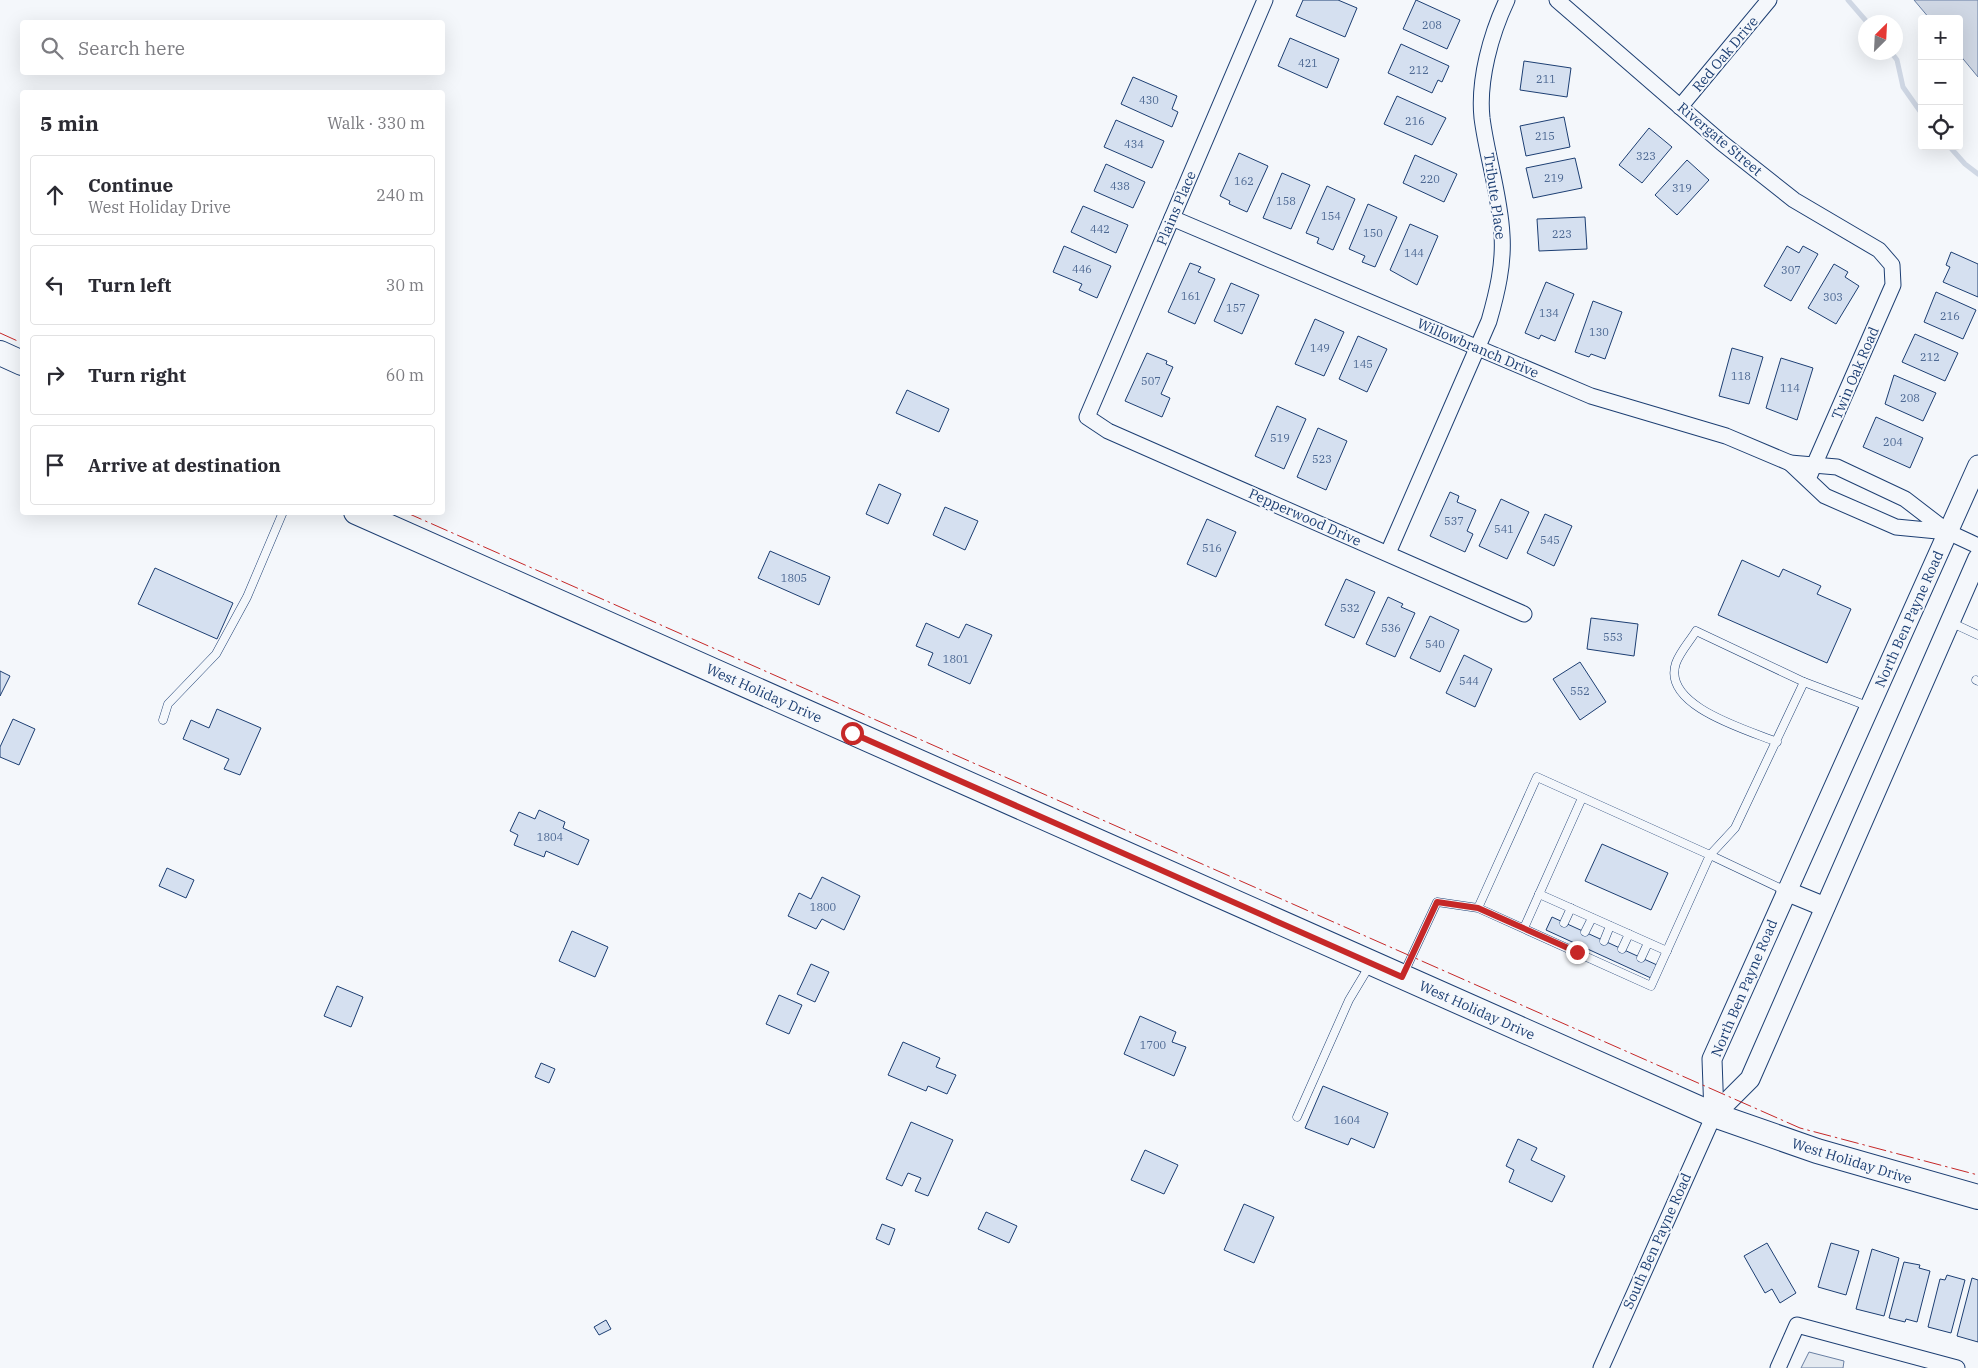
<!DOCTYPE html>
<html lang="en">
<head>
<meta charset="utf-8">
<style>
  body { margin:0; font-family:"IBM Plex Serif",serif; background:#f7f7f7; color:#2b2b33 }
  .controls { position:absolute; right:15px; top:15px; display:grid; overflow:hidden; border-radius:5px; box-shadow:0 5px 20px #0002 }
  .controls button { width:45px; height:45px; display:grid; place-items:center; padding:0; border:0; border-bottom:1px solid #e1e1e2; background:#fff; color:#2b2b33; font:25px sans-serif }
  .compass { position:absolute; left:1858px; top:15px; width:45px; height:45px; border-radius:50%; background:#fff; box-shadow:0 5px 20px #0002; rotate:24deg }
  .stop { position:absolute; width:15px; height:15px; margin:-11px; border:4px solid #c62828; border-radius:50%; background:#fff }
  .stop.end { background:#c62828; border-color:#fff; box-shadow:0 1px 5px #0008 }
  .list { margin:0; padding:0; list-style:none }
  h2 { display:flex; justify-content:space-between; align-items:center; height:65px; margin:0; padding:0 20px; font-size:21px }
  h2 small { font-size:16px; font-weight:400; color:#7c7c81 }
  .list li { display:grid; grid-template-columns:32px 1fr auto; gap:15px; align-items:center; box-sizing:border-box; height:80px; margin:0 10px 10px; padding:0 10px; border:1px solid #e1e1e2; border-radius:5px }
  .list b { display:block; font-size:19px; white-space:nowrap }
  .list p { margin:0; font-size:16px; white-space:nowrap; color:#7c7c81 }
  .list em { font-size:16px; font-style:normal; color:#7c7c81 }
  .icon { flex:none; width:28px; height:28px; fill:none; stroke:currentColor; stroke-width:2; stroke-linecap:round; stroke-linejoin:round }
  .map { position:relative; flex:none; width:1978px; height:1368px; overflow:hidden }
  .search { position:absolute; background:#fff; box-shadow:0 5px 20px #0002; left:20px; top:20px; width:425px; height:55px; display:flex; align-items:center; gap:12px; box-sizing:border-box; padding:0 18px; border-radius:5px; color:#7c7c81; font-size:19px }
  .panel { position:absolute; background:#fff; box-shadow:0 5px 20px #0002; left:20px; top:90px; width:425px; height:425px; border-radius:5px }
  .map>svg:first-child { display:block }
</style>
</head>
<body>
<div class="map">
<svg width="1978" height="1368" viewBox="0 0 1978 1368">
  <rect width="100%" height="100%" fill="#f4f7fb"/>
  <polygon fill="#e3e9f0" stroke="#687fa3" points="1809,1352 1844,1361 1843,1368 1801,1368"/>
  <polygon fill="#cfd7e4" stroke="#687fa3" points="1914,0 1978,0 1978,77 1959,54 1959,19 1930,19"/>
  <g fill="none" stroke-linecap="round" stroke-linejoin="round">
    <g stroke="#cfd7e4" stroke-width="5">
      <polyline points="1848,0 1867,22"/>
      <polyline points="1891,52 1897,60 1903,87 1922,114"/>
      <polyline points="1949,146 1965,164 1978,174"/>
    </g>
  </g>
  <g fill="#d5e0f0" stroke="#1d3f73">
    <polygon points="1303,0 1338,0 1357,8 1345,37 1296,16"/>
    <polygon points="1416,0 1460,20 1447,49 1403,29"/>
    <polygon points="1290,38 1339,59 1327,88 1278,66"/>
    <polygon points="1401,44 1449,66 1442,82 1438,80 1432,93 1388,73"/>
    <polygon points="1524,61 1571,68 1567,97 1520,90"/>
    <polygon points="1133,77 1177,96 1172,109 1178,112 1172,127 1121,104"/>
    <polygon points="1397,96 1446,118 1432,145 1384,124"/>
    <polygon points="1564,117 1570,147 1526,156 1520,126"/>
    <polygon points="1116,120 1164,141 1152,168 1104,147"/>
    <polygon points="1649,128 1672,147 1642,183 1619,165"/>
    <polygon points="1239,153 1268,166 1247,212 1229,204 1230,201 1220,196"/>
    <polygon points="1415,155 1457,174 1444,202 1403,183"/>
    <polygon points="1575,158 1582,188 1533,198 1526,168"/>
    <polygon points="1687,160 1709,180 1677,215 1655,195"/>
    <polygon points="1106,164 1145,182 1133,208 1094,191"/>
    <polygon points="1282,173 1310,185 1291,229 1263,218"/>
    <polygon points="1327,186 1355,199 1333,250 1317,243 1319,238 1306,233"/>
    <polygon points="1368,204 1397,217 1375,267 1362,262 1365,256 1349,249"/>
    <polygon points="1083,206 1128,225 1116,253 1071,232"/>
    <polygon points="1585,217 1587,249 1539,251 1537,219"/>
    <polygon points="1410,224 1438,236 1417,285 1390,270"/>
    <polygon points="1064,246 1111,266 1097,298 1079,290 1082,284 1053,272"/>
    <polygon points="1787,246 1799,253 1803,246 1818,254 1791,301 1764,286"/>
    <polygon points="1951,252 1978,264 1978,297 1943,282 1950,267 1946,265"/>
    <polygon points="1190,263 1201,267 1198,272 1215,279 1195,324 1168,312"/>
    <polygon points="1834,264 1848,272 1845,277 1859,286 1836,324 1808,308"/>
    <polygon points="1546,282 1574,294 1555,341 1541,335 1539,339 1525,333"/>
    <polygon points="1231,283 1259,295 1242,334 1214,321"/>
    <polygon points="1936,292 1976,310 1963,339 1924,322"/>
    <polygon points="1593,301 1622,312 1605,359 1591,354 1589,357 1575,352"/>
    <polygon points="1315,319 1344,332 1324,376 1295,364"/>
    <polygon points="1915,334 1958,353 1945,381 1902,362"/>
    <polygon points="1358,336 1387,349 1367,392 1339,379"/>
    <polygon points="1732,348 1763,357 1749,404 1719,396"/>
    <polygon points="1147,353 1167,361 1166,364 1173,367 1161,394 1170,398 1162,417 1125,401"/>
    <polygon points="1781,358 1813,368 1797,420 1766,408"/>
    <polygon points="1894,375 1936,393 1923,421 1885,404"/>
    <polygon points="907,390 949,409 939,432 896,413"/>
    <polygon points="1277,406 1306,419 1284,469 1255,456"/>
    <polygon points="1876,417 1923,438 1910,468 1863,447"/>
    <polygon points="1318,428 1347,441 1326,490 1297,477"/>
    <polygon points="879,484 901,494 888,524 866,514"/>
    <polygon points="1450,492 1459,496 1457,502 1476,510 1467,531 1473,534 1465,552 1430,536"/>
    <polygon points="1501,499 1529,512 1507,559 1479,546"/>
    <polygon points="945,507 978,521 965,550 933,535"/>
    <polygon points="1545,514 1572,526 1554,566 1527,553"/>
    <polygon points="1207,519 1236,532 1216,577 1187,564"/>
    <polygon points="770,551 830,577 819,605 758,578"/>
    <polygon points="1742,560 1779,577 1783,569 1821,586 1817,594 1851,609 1827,663 1718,615"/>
    <polygon points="155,568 233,603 217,639 138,604"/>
    <polygon points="1346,579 1375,592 1354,638 1325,625"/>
    <polygon points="1388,597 1403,604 1401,607 1415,613 1395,657 1366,644"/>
    <polygon points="1430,616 1459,630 1440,672 1410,658"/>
    <polygon points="1591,618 1638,624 1634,656 1587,649"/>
    <polygon points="926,623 959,638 966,624 992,635 970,684 928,665 933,653 916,646"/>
    <polygon points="1464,655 1492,669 1475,707 1446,693"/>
    <polygon points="1580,662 1606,702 1580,720 1553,679"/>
    <polygon points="0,671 10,676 0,696"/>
    <polygon points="217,709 261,728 240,775 224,769 229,759 183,739 191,720 209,728"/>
    <polygon points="13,719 35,729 19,765 0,757 0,747"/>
    <polygon points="539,810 565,822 563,828 589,840 578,865 546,851 544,857 514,845 518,835 510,831 519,812 535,819"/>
    <polygon points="1602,844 1668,873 1651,910 1585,881"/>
    <polygon points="167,868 194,880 186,898 159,886"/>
    <polygon points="822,877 860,896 844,930 822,919 816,929 788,916 799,893 811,899"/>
    <polygon points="1552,917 1657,965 1651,978 1546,930"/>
    <polygon points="572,931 608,947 595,977 559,961"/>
    <polygon points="811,964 829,972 815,1002 797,994"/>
    <polygon points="337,986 363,997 351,1027 324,1016"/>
    <polygon points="779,995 802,1005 789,1034 766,1024"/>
    <polygon points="1140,1016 1176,1032 1172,1042 1186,1047 1174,1076 1124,1054"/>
    <polygon points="903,1042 940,1058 936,1067 956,1075 947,1094 928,1086 926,1091 888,1075"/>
    <polygon points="541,1063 555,1069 549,1083 535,1077"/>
    <polygon points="1323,1086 1388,1113 1374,1148 1351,1138 1348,1145 1305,1128"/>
    <polygon points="911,1122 953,1140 928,1196 915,1191 921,1178 908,1173 902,1186 886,1179"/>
    <polygon points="1518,1139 1537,1148 1531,1160 1565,1176 1552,1202 1509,1182 1514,1170 1506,1166"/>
    <polygon points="1145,1150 1178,1165 1164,1194 1131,1180"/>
    <polygon points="1244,1204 1274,1217 1254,1263 1224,1250"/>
    <polygon points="986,1212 1017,1226 1009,1243 978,1229"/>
    <polygon points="882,1224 895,1229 889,1245 876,1239"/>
    <polygon points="1767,1243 1796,1293 1780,1303 1772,1289 1765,1293 1744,1256"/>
    <polygon points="1831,1243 1859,1251 1846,1295 1818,1287"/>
    <polygon points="1872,1249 1899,1258 1884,1316 1856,1309"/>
    <polygon points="1904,1262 1920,1265 1919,1268 1930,1271 1917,1322 1906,1319 1905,1322 1889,1318"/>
    <polygon points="1947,1275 1965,1280 1951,1333 1928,1327 1940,1279 1945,1280"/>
    <polygon points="1972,1278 1978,1280 1978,1342 1957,1336"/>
    <polygon points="606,1320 611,1329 599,1335 594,1327"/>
  </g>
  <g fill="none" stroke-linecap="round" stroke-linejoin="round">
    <g stroke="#1d3f73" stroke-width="9">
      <g id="service">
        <polyline points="1950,622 1978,635"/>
        <polyline points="1976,680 1978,681"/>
        <polyline points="1804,682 1870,707"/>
        <polyline points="163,720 168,704 216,654 247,597 283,512"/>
        <path d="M1777,742C1748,730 1661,706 1676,663C1680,652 1690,641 1696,631L1804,682L1735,828L1710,855L1786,891"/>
        <polyline points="1539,894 1667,951"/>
        <polyline points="1564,923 1571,908"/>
        <polyline points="1524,928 1582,798"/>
        <polyline points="1585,932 1592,918"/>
        <polyline points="1604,941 1610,926"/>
        <polyline points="1622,949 1629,934"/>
        <polyline points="1641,958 1648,943"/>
        <polyline points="1403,975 1437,902 1478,908 1651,986 1710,855 1537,777 1478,908"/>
        <polyline points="1297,1117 1349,1000 1370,965"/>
      </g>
    </g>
    <g stroke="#1d3f73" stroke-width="17">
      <g id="minor">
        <polyline points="1265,0 1087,417 1108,431 1524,614"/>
        <polyline points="1557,0 1722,143 1794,200 1879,250 1892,265 1893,285 1808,479"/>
        <polyline points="1680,107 1769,0"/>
        <polyline points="1172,218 1591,396 1726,436 1790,463"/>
        <polyline points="1948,532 1896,527 1825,496 1790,463 1837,467 1905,499 1948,532 1978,546"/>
        <path d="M1388,553L1489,321C1497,293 1504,264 1502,235C1500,195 1487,157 1482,118C1478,80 1491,34 1507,0"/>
        <polyline points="1601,1368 1714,1115"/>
        <polyline points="1778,1368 1797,1325 1957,1368"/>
      </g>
    </g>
    <g stroke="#1d3f73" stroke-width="21">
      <g id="tertiary">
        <polyline points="1786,891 1825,907"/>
        <polyline points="1714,1115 1712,1059 1978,465"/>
        <polyline points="1714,1115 1750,1079 1978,558"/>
      </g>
    </g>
    <g stroke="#1d3f73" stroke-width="26">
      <g id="primary">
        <polyline points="0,353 22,363"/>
        <polyline points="356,512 1714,1115 1817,1151 1978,1197"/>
      </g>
    </g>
    <use href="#service" stroke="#f4f7fb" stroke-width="8"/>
    <use href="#minor" stroke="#f4f7fb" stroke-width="15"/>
    <use href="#tertiary" stroke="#f4f7fb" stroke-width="19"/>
    <use href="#primary" stroke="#f4f7fb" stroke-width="24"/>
    <g stroke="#c62828" stroke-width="1" stroke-dasharray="18 4 2.5 4" stroke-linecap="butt">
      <polyline points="0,333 22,343"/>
      <polyline points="405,512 1800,1128 1978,1175"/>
    </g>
  </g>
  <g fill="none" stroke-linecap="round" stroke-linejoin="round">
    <polyline stroke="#c62828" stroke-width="6" points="852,733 1402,977 1437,902 1478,908 1577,952"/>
  </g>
  <g text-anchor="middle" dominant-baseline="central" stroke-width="4" stroke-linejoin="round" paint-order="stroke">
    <g font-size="11" fill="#4b6792">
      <text x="1432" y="25">208</text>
      <text x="1308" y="63">421</text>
      <text x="1419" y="70">212</text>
      <text x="1546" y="79">211</text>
      <text x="1149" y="100">430</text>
      <text x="1415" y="121">216</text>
      <text x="1545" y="136">215</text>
      <text x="1134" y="144">434</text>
      <text x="1646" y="156">323</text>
      <text x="1554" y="178">219</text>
      <text x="1430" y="179">220</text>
      <text x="1244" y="181">162</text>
      <text x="1120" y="186">438</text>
      <text x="1682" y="188">319</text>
      <text x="1286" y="201">158</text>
      <text x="1331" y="216">154</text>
      <text x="1100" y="229">442</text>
      <text x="1373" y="233">150</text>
      <text x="1562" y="234">223</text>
      <text x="1414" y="253">144</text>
      <text x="1082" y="269">446</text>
      <text x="1791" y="270">307</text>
      <text x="1191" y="296">161</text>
      <text x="1833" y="297">303</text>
      <text x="1236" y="308">157</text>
      <text x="1549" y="313">134</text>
      <text x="1950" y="316">216</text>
      <text x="1599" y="332">130</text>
      <text x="1320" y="348">149</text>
      <text x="1930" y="357">212</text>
      <text x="1363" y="364">145</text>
      <text x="1741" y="376">118</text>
      <text x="1151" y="381">507</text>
      <text x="1790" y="388">114</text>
      <text x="1910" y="398">208</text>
      <text x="1280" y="438">519</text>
      <text x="1893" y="442">204</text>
      <text x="1322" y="459">523</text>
      <text x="1454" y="521">537</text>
      <text x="1504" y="529">541</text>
      <text x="1550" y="540">545</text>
      <text x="1212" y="548">516</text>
      <text x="794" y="578">1805</text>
      <text x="1350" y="608">532</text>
      <text x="1391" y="628">536</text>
      <text x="1613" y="637">553</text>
      <text x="1435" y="644">540</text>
      <text x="956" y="659">1801</text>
      <text x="1469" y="681">544</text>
      <text x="1580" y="691">552</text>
      <text x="550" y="837">1804</text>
      <text x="823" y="907">1800</text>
      <text x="1153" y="1045">1700</text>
      <text x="1347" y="1120">1604</text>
    </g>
    <g font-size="14" fill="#1d3f73" stroke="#f4f7fb">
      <text transform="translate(1725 54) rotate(-50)">Red Oak Drive</text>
      <text transform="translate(1720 139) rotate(40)">Rivergate Street</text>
      <text transform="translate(1495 196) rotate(82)">Tribute Place</text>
      <text transform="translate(1176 208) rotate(-67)">Plains Place</text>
      <text transform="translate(1478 348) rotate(23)">Willowbranch Drive</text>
      <text transform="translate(1855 373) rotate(-67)">Twin Oak Road</text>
      <text transform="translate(1305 517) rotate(24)">Pepperwood Drive</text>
      <text transform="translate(1909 619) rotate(-66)">North Ben Payne Road</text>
      <text transform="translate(764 693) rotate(24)">West Holiday Drive</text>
      <text transform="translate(1744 988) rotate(-67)">North Ben Payne Road</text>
      <text transform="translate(1477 1010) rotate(24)">West Holiday Drive</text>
      <text transform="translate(1852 1161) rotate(17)">West Holiday Drive</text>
      <text transform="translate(1657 1241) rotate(-66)">South Ben Payne Road</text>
    </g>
  </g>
</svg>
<div class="controls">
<button>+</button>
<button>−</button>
<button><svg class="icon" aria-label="locate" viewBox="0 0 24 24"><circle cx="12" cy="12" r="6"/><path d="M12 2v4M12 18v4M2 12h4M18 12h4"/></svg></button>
</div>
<svg class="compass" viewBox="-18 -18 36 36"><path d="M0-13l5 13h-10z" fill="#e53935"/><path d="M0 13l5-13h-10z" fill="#7c7c81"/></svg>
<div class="stop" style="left:852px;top:733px"></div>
<div class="stop end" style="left:1577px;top:952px"></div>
<div class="search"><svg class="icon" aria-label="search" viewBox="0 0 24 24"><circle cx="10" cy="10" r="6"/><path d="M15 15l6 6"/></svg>Search here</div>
<section class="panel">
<h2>5 min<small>Walk · 330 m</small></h2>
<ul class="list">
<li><svg class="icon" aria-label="ahead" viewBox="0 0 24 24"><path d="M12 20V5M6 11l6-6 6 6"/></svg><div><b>Continue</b><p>West Holiday Drive</p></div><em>240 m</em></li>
<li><svg class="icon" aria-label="left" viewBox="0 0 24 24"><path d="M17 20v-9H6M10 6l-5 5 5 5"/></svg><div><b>Turn left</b></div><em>30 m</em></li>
<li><svg class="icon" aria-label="right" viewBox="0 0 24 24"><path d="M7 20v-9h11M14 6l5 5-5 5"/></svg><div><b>Turn right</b></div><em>60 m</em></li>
<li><svg class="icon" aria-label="arrive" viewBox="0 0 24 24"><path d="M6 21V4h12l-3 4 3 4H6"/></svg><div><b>Arrive at destination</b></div></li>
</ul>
</section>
</div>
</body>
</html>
